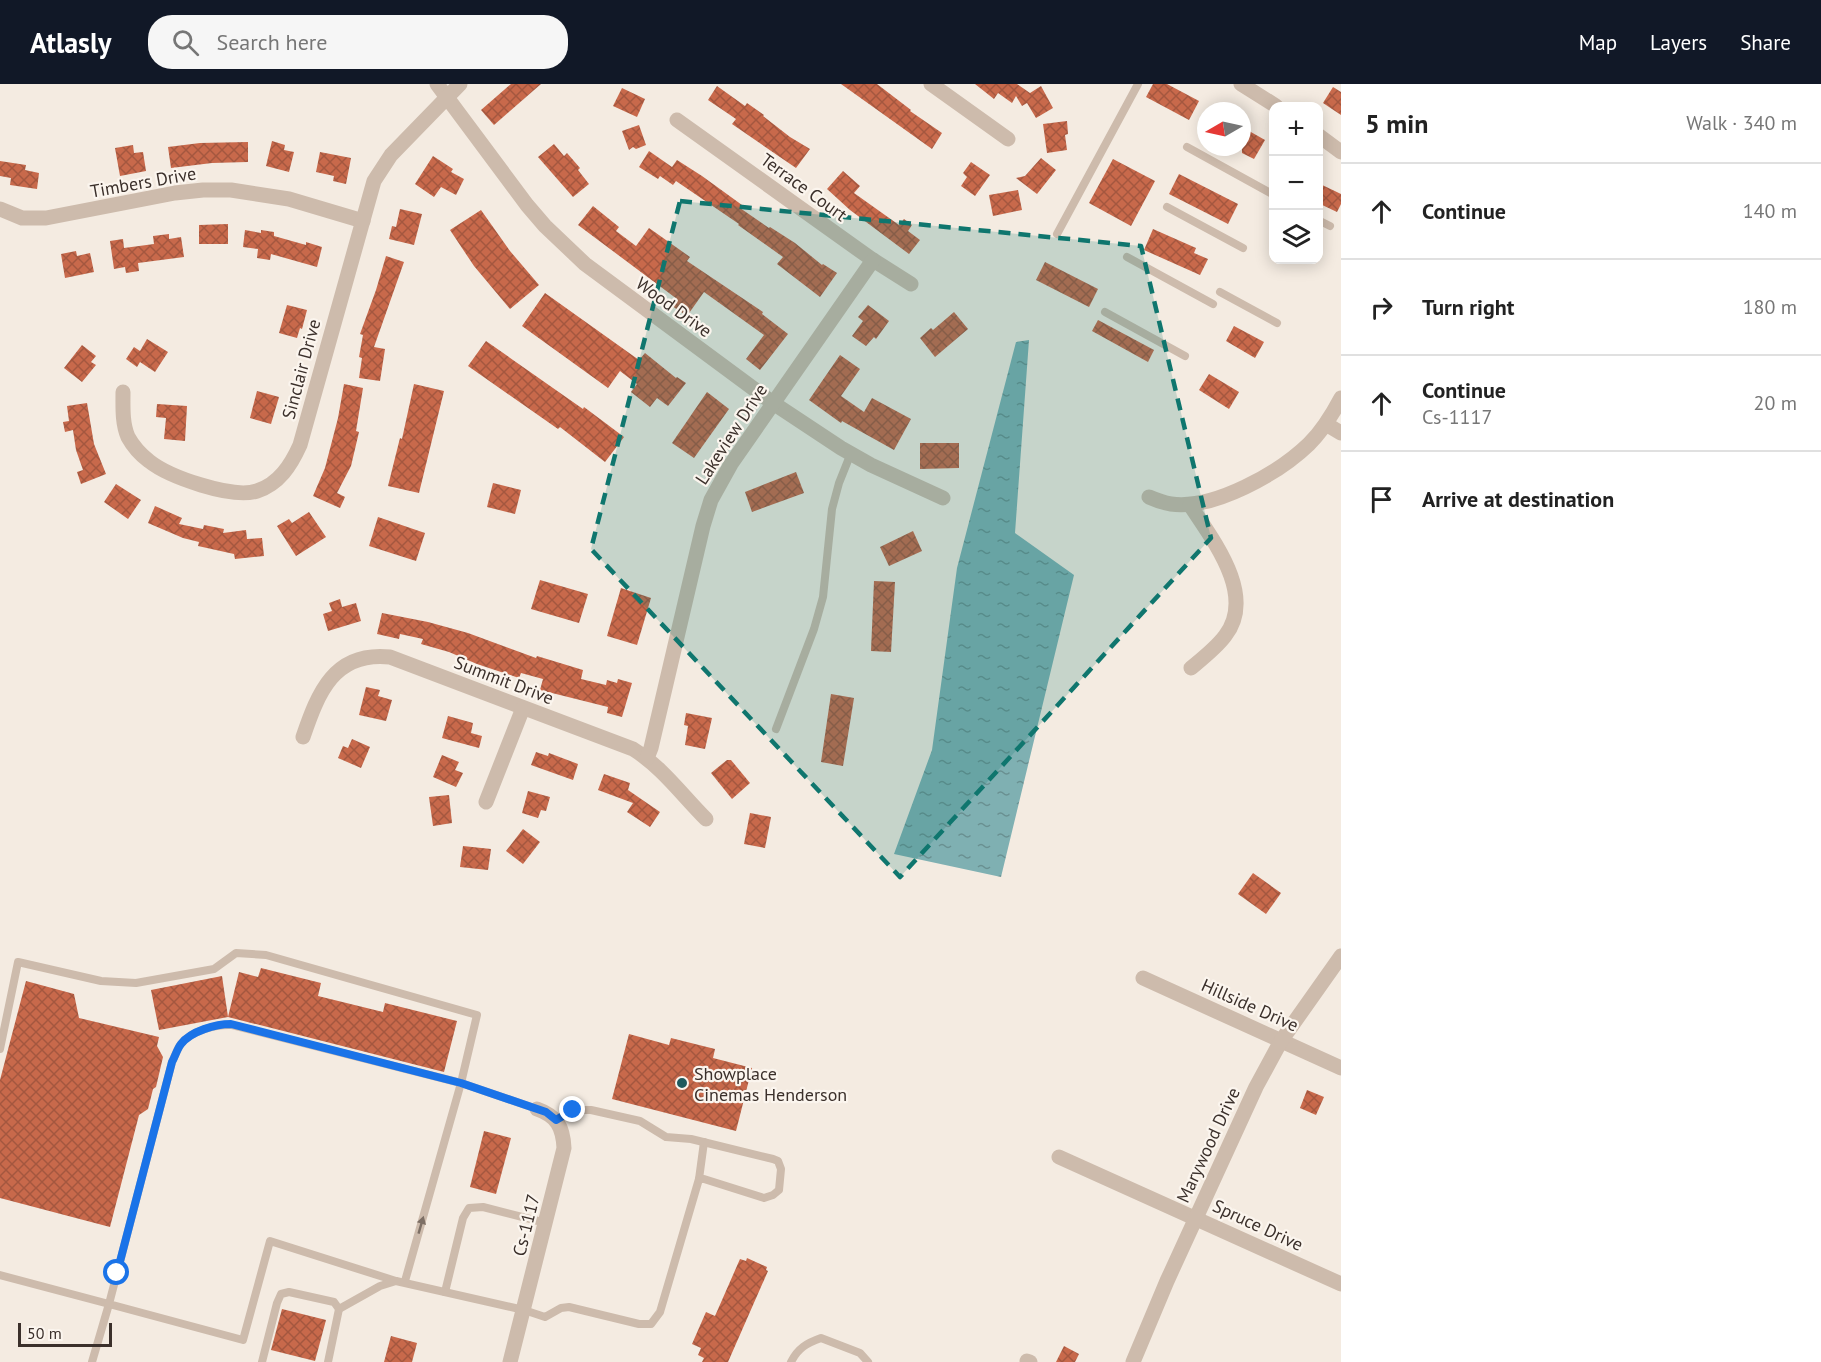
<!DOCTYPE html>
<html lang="en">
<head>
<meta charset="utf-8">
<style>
  body { margin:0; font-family:"PT Sans",sans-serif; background:#f6f6f6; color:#222 }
  .controls { position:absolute; right:18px; top:18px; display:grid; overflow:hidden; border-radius:12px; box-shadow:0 3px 15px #0003 }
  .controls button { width:54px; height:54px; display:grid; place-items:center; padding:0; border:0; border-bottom:2px solid #e0e0e0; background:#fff; color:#222; font:30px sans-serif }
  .compass { position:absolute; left:1197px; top:18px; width:54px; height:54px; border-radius:50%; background:#fff; box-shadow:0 3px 15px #0003; rotate:261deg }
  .scale { position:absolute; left:18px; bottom:15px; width:94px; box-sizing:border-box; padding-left:6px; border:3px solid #3b302b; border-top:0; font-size:16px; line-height:21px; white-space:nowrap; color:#3b302b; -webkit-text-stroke:4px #fbf5ee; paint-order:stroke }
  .stop { position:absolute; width:18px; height:18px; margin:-14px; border:4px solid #1a73e8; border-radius:50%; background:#fff }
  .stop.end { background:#1a73e8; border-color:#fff; box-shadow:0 2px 6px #0008 }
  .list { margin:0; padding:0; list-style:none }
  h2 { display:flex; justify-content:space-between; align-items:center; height:78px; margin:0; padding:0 24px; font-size:26px }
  h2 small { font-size:20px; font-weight:400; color:#767676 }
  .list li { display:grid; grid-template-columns:39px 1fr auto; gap:18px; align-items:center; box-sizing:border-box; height:96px; padding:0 24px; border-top:2px solid #e0e0e0 }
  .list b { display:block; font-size:22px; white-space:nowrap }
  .list p { margin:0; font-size:20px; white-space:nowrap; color:#767676 }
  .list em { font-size:20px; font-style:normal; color:#767676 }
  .icon { flex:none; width:33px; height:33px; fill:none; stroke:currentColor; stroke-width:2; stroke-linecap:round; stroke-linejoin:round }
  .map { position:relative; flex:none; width:1341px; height:1278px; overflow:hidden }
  header { display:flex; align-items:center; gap:36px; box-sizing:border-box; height:84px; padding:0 30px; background:#111827; color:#fff }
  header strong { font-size:28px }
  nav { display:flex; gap:33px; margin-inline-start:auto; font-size:21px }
  .search { width:420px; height:54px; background:#f6f6f6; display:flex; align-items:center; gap:15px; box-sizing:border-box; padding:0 21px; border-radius:24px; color:#767676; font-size:22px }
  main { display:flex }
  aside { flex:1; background:#fff }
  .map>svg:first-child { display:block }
</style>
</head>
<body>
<header>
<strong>Atlasly</strong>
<div class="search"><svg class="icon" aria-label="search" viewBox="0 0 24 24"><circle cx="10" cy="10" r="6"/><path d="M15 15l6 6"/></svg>Search here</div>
<nav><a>Map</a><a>Layers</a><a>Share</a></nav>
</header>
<main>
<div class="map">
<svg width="1341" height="1278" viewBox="0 0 1341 1278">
  <defs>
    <pattern id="water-ripples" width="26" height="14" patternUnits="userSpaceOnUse" patternTransform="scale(1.5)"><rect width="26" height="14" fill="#7fb0b2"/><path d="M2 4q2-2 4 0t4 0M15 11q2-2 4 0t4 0" fill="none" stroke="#699091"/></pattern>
    <pattern id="building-cross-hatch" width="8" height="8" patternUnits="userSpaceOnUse" patternTransform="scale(1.5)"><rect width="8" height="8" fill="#c8694b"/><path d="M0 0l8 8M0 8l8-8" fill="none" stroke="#a4573f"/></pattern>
  </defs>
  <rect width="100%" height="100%" fill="#f4ebe1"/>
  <polygon fill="url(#water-ripples)" points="1029,256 1015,449 1074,491 1001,793 894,770 932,666 957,484 1016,258"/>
  <g fill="url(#building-cross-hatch)">
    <polygon points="511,0 541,0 494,41 481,26"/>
    <polygon points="841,0 877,0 911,26 910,27 942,49 932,65"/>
    <polygon points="975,0 1017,0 1030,9 1041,2 1053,24 1036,34 1027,19 1022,22 1016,12 1012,19 998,9 994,15"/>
    <polygon points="1153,0 1167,0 1199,17 1189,36 1146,13"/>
    <polygon points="717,2 745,22 747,19 764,31 763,32 790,53 810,65 796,84 732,40 736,35 708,16"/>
    <polygon points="1333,3 1341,8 1341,31 1323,19"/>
    <polygon points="622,4 645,15 637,33 613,22"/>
    <polygon points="1067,37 1068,50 1065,51 1067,66 1047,69 1043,40"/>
    <polygon points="639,41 646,61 636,65 633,63 629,66 622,47"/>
    <polygon points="1242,43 1265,56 1254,75 1242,69"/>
    <polygon points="272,57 285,61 284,66 294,68 289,88 266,82"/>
    <polygon points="248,58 248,78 212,79 171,84 168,63 200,59"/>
    <polygon points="554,60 564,72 567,69 580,84 578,86 589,100 573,113 538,73"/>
    <polygon points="133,61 134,69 143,68 146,87 120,92 115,64"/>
    <polygon points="649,67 672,83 677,76 702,92 742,121 740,124 769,144 770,143 795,159 822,181 823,180 837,189 820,213 777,180 783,173 738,141 739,140 676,97 673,101 660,92 658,95 639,83"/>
    <polygon points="320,68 351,74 346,100 333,97 334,92 316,88"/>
    <polygon points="433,72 453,85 451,88 464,95 456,111 441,103 434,113 415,100"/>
    <polygon points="1041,74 1056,86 1037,110 1016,94 1025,92"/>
    <polygon points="1113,75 1155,97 1131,142 1089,119"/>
    <polygon points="0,77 26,81 25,86 39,89 37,105 10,101 11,94 0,92"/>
    <polygon points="971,78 990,91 975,112 961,102 967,93 963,89"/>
    <polygon points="843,87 860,102 854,109 899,141 904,135 912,141 908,147 920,156 909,170 850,126 827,105"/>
    <polygon points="1179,90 1238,120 1228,140 1169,110"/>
    <polygon points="1318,99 1341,110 1341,120 1337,128 1318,119"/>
    <polygon points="1018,106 1022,126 993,132 989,111"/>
    <polygon points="593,122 619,143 616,147 636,162 649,144 690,173 687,177 763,228 762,230 788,250 760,286 746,275 764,251 704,208 687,232 672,222 677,215 578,141"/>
    <polygon points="400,125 422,130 414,161 389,155 392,142 396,143"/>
    <polygon points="481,126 510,167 539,201 510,225 474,182 450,146"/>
    <polygon points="228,140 228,160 199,160 199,141"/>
    <polygon points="1153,145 1196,164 1194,169 1208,175 1200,191 1144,166"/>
    <polygon points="245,146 261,149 261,146 274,148 274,152 306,161 306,158 322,163 317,183 271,170 270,176 257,174 258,165 243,163"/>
    <polygon points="169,150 169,155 181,153 184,173 138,179 139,187 126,189 125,183 114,185 110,157 123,155 124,164 154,160 153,152"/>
    <polygon points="76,167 77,172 90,169 94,188 65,194 61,170"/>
    <polygon points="386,172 404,178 374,263 385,265 380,297 359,294 362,274 359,273 363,251 360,250 376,206"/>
    <polygon points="1045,178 1098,205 1089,223 1036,196"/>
    <polygon points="545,209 639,276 645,269 676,294 677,293 686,299 668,322 657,314 650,323 631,308 637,300 620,287 608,304 522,242"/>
    <polygon points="287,221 307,226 302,245 300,244 297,254 279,249"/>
    <polygon points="868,221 889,237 876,255 874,253 866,262 852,252 863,237 858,233"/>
    <polygon points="954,228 968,245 935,273 920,254 931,244 933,246"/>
    <polygon points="1098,236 1154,266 1148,278 1092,247"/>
    <polygon points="1234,242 1264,258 1255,274 1226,257"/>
    <polygon points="147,255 168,268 155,288 140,278 137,283 126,275 134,263 140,267"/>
    <polygon points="486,257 583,325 584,323 624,353 605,378 560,343 558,345 468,282"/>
    <polygon points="82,261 96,272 91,278 96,281 82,298 64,284"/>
    <polygon points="840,271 860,285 841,312 864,328 872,314 911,335 894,366 842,337 841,339 809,316"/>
    <polygon points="1209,290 1239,308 1229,325 1199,306"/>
    <polygon points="344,300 363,304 356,347 359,348 351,382 337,409 345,413 340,424 313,412 325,384 338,334"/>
    <polygon points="414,300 444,307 419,409 388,402 400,354 402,355"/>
    <polygon points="257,307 279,313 271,340 250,334"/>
    <polygon points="707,308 729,325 694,374 672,359"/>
    <polygon points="87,319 94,360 106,390 81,400 77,388 83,386 76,366 73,346 65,348 63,338 69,337 67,322"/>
    <polygon points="157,320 187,322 185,357 164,355 166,334 156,333"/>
    <polygon points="920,359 959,359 959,384 920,385"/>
    <polygon points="796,388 804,409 752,428 745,408"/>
    <polygon points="493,399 521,406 515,430 487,423"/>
    <polygon points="116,400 141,416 128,435 104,418"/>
    <polygon points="155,422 182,434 179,440 203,445 204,441 224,445 223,449 246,446 247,455 262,454 264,472 235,475 234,470 198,462 199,458 183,454 148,439"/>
    <polygon points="309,428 326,453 296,472 277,442 289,435 292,439"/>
    <polygon points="378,433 425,449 416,477 369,462"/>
    <polygon points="913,447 922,467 889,482 880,463"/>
    <polygon points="540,496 588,510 579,539 531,525"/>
    <polygon points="874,497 895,498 891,568 871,567"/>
    <polygon points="621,504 651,514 637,561 607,552"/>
    <polygon points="340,515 342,523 356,519 361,537 328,547 323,530 332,527 329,519"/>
    <polygon points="382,529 428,538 468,549 536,574 537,572 583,586 581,595 606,601 607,596 617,599 618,595 632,599 622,633 607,629 608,623 540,606 543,595 521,589 519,594 477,580 449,568 421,560 423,555 400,550 399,555 377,550"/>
    <polygon points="366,603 380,606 378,612 392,616 386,637 359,631"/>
    <polygon points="831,610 854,614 843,682 821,678"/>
    <polygon points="686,629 712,634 705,665 685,661 688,642 684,641"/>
    <polygon points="448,632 473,639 471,649 482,652 479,664 442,654"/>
    <polygon points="352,655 370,663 361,684 338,674 343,662 348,664"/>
    <polygon points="536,668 548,672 549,669 578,680 573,696 531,681"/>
    <polygon points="442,671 459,678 455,686 463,689 456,703 433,693"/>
    <polygon points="727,676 731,676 750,699 732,715 711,689"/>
    <polygon points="604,690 630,699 628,706 660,728 650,743 627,728 633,719 598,706"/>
    <polygon points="528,707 550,713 546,727 541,726 538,734 522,729"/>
    <polygon points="449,711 452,739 433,742 429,713"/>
    <polygon points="750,729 771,733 765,764 744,760"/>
    <polygon points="523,745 540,758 523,780 506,767"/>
    <polygon points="463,762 491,765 488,786 460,783"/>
    <polygon points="1253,789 1281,809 1266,830 1238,810"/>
    <polygon points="261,884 321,899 318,912 383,928 385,919 457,937 444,988 228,933 239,888 258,893"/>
    <polygon points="222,892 228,933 159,946 151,906"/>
    <polygon points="26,897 74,910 79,934 159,953 157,962 163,973 156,1003 153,1005 148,1025 139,1031 110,1143 0,1114 0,996"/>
    <polygon points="629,950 669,961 671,954 715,965 713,974 752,984 736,1047 612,1015"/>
    <polygon points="1307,1006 1324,1013 1316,1031 1300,1024"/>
    <polygon points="484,1047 511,1054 496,1110 470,1103"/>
    <polygon points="747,1174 767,1183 766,1186 768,1187 728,1278 702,1278 704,1274 698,1271 701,1264 692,1260 706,1228 715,1232 740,1175 746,1177"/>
    <polygon points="282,1225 326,1236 315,1277 271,1266"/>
    <polygon points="391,1252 417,1259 412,1278 384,1278"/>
    <polygon points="1064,1262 1079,1270 1075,1278 1056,1278"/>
  </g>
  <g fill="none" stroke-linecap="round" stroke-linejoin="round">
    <g stroke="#cdbbac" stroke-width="8">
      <polyline points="1187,63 1274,111"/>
      <polyline points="1167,123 1243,164"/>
      <polyline points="1318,136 1330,142"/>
      <polyline points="1057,150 1138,0"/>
      <polyline points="1127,173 1213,220"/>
      <polyline points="1220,208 1277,239"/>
      <polyline points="1105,228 1185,272"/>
      <polyline points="776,645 814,545 823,513 832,425 839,399 851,369"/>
      <polyline points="0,965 18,878 101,897 136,899 214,885 236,869 266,871 477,931 461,999 405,1197"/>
      <polyline points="699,1095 704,1058"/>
      <polyline points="0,1191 109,1220 92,1278"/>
      <path d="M396,1197L270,1157L243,1256L109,1220L172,978C175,972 177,965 181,960C191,947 216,940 232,941L461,999L537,1025"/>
      <polyline points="445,1208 463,1134 469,1124 483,1123 546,1139"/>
      <polyline points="339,1225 380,1202 396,1197 524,1226 545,1233 561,1224 569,1223 639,1240 651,1240 660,1228 699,1095 704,1095 764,1114 773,1111 779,1106 781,1085 778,1077 773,1075 691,1055 666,1053 640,1037 591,1026 573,1026 557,1036"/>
      <polyline points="262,1278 277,1219 281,1210 289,1208 334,1218 339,1225 328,1278"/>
      <path d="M791,1278C798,1264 807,1259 821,1254L860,1269L868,1278"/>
    </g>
    <g stroke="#cdbbac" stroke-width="15">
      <polyline points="437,0 527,121 545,142 585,180 773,319 841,364 871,381 943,414"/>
      <polyline points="931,0 1008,55"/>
      <polyline points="677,36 873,176 911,200"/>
      <polyline points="0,125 22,134 46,134 175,109 203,106 231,106 289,115 363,137"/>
      <path d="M123,308C123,323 122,339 128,353C133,362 141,371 149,377C169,393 232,415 257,407C279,400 291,381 300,361L374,97L391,71L460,0"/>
      <polyline points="1326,340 1341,349"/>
      <path d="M1149,413C1156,416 1164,419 1171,420C1214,426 1279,389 1309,360C1322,347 1332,331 1341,314"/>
      <path d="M1190,421C1212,455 1257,511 1225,552C1216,564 1203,574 1191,584"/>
      <path d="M303,653C318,609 334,567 390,573L633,665C662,683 682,711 706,735"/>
      <polyline points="647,674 651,664 703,442 711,416 731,380 873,176"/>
      <polyline points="486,718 523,624"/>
      <polyline points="1143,894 1341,984"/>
      <polyline points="1059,1073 1341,1200"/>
      <polyline points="1027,1277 1030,1278"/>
      <path d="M510,1278L564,1064C563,1043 557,1032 537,1025"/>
    </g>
    <g stroke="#cdbbac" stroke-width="15">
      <polyline points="1241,0 1276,22"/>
      <polyline points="1318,51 1341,68"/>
      <polyline points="1133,1278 1167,1197 1256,1003 1281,957 1341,872"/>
    </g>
  </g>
  <defs><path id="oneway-solid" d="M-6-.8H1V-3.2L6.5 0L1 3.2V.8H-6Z" transform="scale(1.5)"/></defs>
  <use fill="#7d6f65" href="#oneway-solid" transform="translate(421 1141) rotate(-74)"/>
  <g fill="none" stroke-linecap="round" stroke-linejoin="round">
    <path stroke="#1a73e8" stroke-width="8" d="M117,1189L172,978C175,973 177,965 181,960C191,947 216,940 231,940L461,999L546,1028L556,1036L573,1026"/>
  </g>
  <path fill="#0f766e" fill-opacity="0.2" stroke="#0f766e" stroke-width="4.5" stroke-dasharray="12 8" stroke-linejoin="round" d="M680,117L1141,162L1211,454L900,793L591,465Z"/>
  <circle fill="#1f5a5e" stroke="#fbf5ee" stroke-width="2" cx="682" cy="999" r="6"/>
  <g text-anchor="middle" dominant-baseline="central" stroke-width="4.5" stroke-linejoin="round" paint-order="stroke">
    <g font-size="18" fill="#3b302b" stroke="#fbf5ee">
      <text transform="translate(143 98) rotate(-10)">Timbers Drive</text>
      <text transform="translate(804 103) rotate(36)">Terrace Court</text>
      <text transform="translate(674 223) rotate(36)">Wood Drive</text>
      <text transform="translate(301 285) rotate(-75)">Sinclair Drive</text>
      <text transform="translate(731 350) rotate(-57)">Lakeview Drive</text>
      <text transform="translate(504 596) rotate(21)">Summit Drive</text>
      <text transform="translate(1250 921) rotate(24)">Hillside Drive</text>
      <text transform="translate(1208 1061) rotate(-65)">Marywood Drive</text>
      <text transform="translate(526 1141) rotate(-76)">Cs-1117</text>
      <text transform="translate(1258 1141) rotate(25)">Spruce Drive</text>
    </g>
    <g font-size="18" fill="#3b302b" stroke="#fbf5ee" text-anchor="start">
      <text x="694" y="989">Showplace<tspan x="694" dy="21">Cinemas Henderson</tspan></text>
    </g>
  </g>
</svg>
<div class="controls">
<button>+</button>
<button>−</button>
<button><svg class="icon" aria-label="layers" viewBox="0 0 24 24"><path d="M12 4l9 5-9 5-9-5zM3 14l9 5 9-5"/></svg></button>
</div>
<svg class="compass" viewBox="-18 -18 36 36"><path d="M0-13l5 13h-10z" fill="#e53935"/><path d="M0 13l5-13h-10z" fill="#767676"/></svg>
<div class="scale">50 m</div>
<div class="stop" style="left:117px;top:1189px"></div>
<div class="stop end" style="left:573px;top:1026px"></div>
</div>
<aside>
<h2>5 min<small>Walk · 340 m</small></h2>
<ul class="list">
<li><svg class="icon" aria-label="ahead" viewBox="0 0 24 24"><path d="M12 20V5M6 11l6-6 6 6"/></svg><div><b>Continue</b></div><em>140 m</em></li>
<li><svg class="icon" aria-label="right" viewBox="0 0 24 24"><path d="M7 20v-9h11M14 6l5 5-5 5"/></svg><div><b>Turn right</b></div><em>180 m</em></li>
<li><svg class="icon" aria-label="ahead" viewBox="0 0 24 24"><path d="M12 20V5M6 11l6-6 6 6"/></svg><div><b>Continue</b><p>Cs-1117</p></div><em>20 m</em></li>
<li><svg class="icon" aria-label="arrive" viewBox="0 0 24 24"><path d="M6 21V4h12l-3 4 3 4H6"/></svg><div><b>Arrive at destination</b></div></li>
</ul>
</aside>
</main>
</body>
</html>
